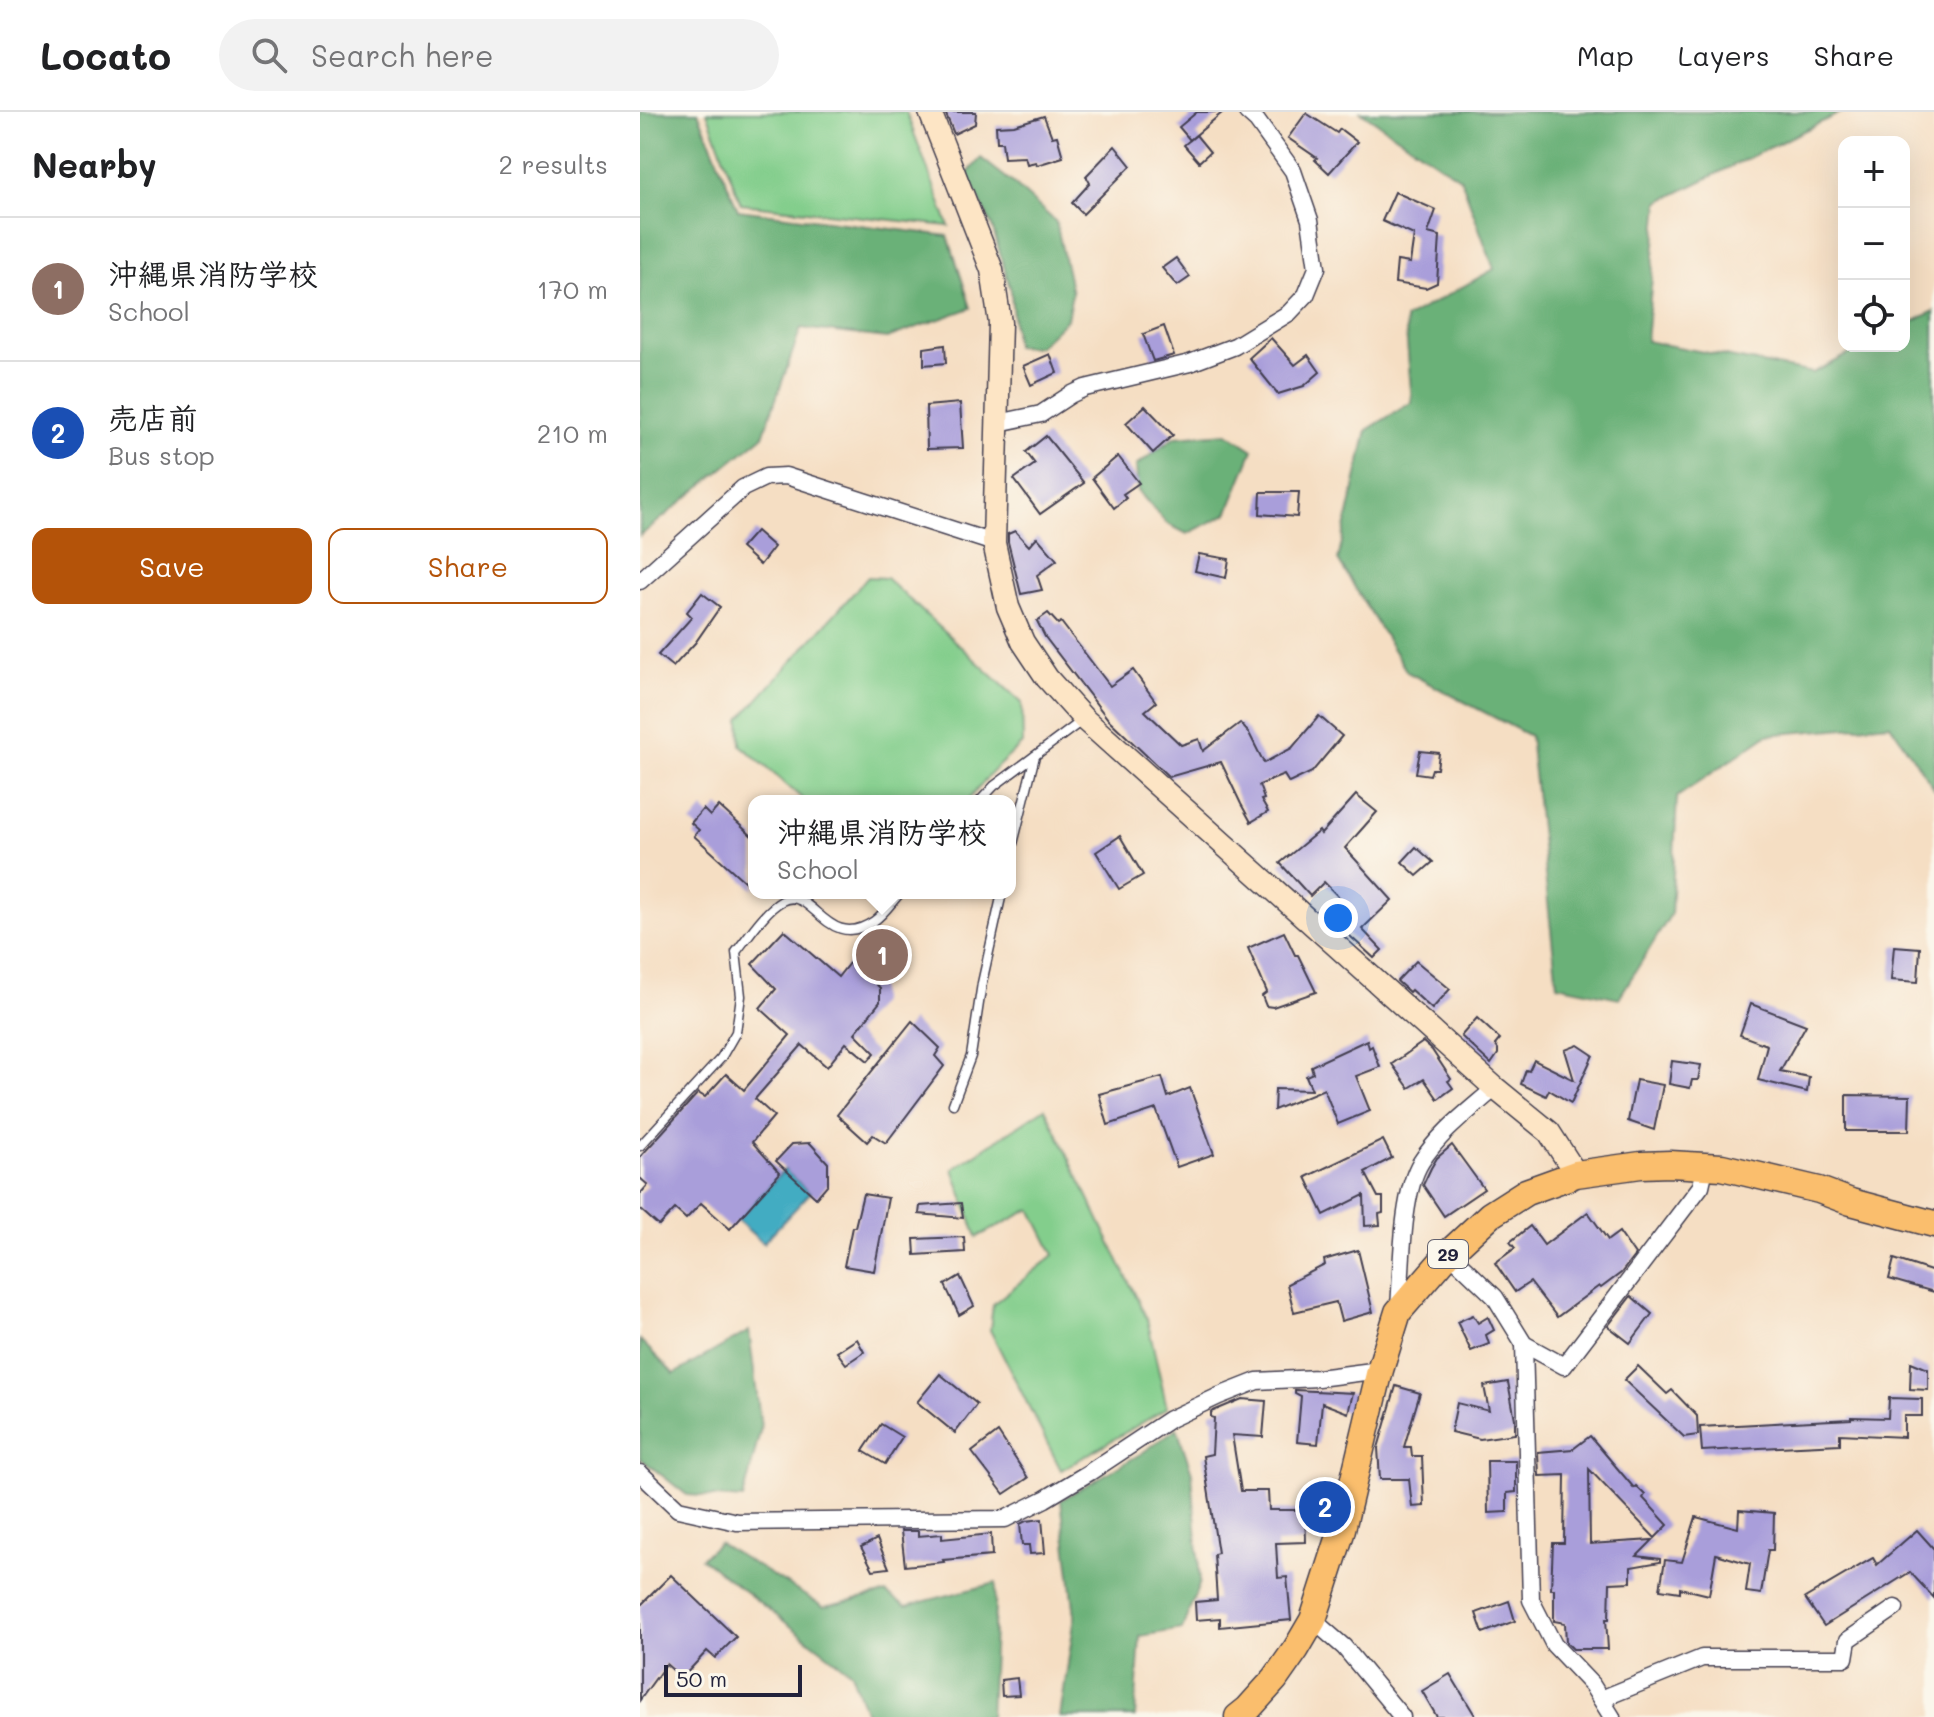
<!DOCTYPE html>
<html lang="en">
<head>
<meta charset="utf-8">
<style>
  body { margin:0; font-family:Mali,"Klee One",sans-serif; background:#f2f2f2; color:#202124 }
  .controls { position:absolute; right:24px; top:24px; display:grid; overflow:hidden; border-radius:16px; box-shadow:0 8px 32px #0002 }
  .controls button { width:72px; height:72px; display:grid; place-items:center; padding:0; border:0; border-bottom:2px solid #e0e0e0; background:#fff; color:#202124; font:40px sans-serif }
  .scale { position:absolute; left:24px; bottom:20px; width:138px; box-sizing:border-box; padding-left:8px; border:4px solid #22223b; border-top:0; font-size:22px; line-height:28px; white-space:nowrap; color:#22223b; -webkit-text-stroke:6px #fbf7ec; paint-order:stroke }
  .you { position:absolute; left:698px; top:806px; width:28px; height:28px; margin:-20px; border:6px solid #fff; border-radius:50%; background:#1a73e8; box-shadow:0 0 0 12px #1a73e833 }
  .badge { display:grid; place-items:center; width:52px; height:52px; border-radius:50%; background:#b45309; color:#fff; font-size:26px; font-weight:700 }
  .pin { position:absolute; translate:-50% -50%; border:4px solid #fff; box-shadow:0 2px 8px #0006 }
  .popup { position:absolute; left:108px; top:683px; width:268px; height:104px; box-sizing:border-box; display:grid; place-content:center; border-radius:16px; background:#fff; filter:drop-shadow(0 2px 6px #0005); font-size:26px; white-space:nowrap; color:#757577 }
  .popup b { font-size:30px; color:#202124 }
  .popup::after { content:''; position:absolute; left:50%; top:100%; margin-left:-16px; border:16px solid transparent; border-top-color:#fff }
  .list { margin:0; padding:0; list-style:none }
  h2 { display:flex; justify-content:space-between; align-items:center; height:104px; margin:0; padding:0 32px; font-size:34px }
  h2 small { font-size:26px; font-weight:400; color:#757577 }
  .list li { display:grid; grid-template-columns:52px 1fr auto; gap:24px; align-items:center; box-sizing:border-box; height:144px; padding:0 32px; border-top:2px solid #e0e0e0 }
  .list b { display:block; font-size:30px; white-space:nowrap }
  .list p { margin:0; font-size:26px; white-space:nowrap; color:#757577 }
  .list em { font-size:26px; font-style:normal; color:#757577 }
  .actions { display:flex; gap:16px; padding:24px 32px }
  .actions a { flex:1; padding:18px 0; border:2px solid #b45309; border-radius:16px; text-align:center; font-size:28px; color:#b45309 }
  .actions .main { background:#b45309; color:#fff }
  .icon { flex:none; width:44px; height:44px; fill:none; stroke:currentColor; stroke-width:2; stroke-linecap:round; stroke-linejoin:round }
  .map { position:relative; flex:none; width:1294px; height:1605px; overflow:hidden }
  header { display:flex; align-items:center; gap:48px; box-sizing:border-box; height:112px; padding:0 40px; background:#fff; border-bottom:2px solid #e0e0e0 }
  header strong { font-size:38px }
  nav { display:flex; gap:44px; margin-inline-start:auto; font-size:28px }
  .search { width:560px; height:72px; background:#f2f2f2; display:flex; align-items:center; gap:20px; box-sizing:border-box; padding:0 28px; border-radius:44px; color:#757577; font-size:30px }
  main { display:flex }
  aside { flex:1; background:#fff }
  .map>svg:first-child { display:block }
</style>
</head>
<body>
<header>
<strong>Locato</strong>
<div class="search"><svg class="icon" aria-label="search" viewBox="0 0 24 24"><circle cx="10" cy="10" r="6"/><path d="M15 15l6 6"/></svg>Search here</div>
<nav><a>Map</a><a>Layers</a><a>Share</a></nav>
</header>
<main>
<aside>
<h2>Nearby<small>2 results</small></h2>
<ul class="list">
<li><span class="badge" style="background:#8d6e63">1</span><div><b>沖縄県消防学校</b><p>School</p></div><em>170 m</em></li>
<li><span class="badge" style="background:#1a4fb4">2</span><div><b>売店前</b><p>Bus stop</p></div><em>210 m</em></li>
</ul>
<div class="actions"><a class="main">Save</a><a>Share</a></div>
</aside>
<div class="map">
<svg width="1294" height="1605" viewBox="0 0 1294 1605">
  <rect width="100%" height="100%" fill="#fbf7ec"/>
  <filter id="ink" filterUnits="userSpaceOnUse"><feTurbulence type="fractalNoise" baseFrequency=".0125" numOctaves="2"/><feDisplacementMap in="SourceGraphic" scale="16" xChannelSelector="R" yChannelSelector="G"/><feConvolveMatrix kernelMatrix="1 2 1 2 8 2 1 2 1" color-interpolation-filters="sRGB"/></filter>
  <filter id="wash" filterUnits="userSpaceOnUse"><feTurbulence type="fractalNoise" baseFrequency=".006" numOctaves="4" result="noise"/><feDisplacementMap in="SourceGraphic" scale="32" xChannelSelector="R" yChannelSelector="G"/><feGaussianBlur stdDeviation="1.8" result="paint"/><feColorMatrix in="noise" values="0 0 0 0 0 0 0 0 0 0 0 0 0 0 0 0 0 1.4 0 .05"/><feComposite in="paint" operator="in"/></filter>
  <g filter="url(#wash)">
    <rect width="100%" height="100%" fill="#f5dec3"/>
    <g fill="#83ce8c" stroke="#527864" stroke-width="2">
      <polygon points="67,0 266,0 309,114 101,92"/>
      <polygon points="228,465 246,466 382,591 383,631 356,656 327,689 165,689 101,633 100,607"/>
      <polygon points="405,996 507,1207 527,1296 421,1358 350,1218 353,1192 414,1143 391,1097 337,1125 313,1057"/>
    </g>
    <g fill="#6ab178" stroke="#466a5a" stroke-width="2">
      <polygon points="0,0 58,0 98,98 308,124 331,196 247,226 161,216 123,324 0,424"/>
      <polygon points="721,0 1202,0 1019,90 1006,229 1173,261 1225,234 1264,234 1264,214 1294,199 1294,676 1250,612 1127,623 1037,685 1031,802 979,886 917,873 890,624 767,560 698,448 727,318 772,290 765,207 854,157 821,67"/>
      <polygon points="341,46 373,71 416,110 432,181 427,207 398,235 375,234 371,179 352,114 327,62"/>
      <polygon points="587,321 613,338 587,402 547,422 526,411 498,379 496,354 535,325"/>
      <polygon points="109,1219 121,1316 103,1387 47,1383 0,1346 0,1228 34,1262"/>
      <polygon points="537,1316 552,1361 560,1470 542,1517 500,1524 495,1605 420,1605 435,1504 421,1388 502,1341"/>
      <polygon points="79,1431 184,1495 246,1481 266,1494 356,1471 350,1605 227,1605 211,1560 61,1446"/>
    </g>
    <polygon fill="#42acc2" stroke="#32677e" stroke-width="2" points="145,1057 170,1081 123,1131 97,1108"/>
    <g id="blocks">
      <g fill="#a99eda">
        <polygon points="305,0 336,0 335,12 314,22"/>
        <polygon points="557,0 583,0 550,28 539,15"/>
        <polygon points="666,1 697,21 700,17 717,30 689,61 675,48 677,46 648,26"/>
        <polygon points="404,4 412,25 417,24 423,45 397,53 396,50 387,52 385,45 364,46 362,30 357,30 356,14 374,13"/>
        <polygon points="556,23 570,40 559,50 544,33"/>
        <polygon points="475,34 491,54 443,102 432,91 450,71 446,64"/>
        <polygon points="755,80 796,98 788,121 800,124 797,171 786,176 755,171 757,149 770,151 774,123 742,109"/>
        <polygon points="536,146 550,165 537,174 522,156"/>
        <polygon points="524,214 534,243 513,249 503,222"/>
        <polygon points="631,226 655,253 668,243 680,260 664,274 638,282 609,246"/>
        <polygon points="305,233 306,251 284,253 284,236"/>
        <polygon points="410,242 417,261 391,273 383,254"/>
        <polygon points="320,291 323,336 287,337 286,294"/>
        <polygon points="505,294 533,323 513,341 486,311"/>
        <polygon points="406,324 444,371 400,402 374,367 395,352 386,340"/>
        <polygon points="478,344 499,371 483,382 486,386 474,396 452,366"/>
        <polygon points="621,380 659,380 657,405 620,402"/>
        <polygon points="116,419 134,435 120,453 101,436"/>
        <polygon points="375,419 389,434 397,425 417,448 397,463 402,478 381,482 368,430 368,422"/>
        <polygon points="559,442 589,447 586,466 555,459"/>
        <polygon points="62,481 80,495 55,531 33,555 18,543 52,505 47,500"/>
        <polygon points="408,501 418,512 421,510 470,574 493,558 516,590 505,599 541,633 559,627 563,639 600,611 609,621 624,651 652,636 679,604 702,624 672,660 649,671 644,663 619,673 624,687 621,688 628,700 611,710 601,692 581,650 529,665 468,607 405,525 397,509"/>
        <polygon points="780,639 799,641 797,657 792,657 790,663 776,661"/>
        <polygon points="716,683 737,700 705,736 752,788 722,817 742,838 734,846 699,814 713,800 684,770 670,784 640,751 679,719 681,722"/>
        <polygon points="79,694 114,726 114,778 54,724 59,718 51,711 63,697 70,704"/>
        <polygon points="480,724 503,763 479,777 456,740"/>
        <polygon points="776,735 793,750 777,764 762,750"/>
        <polygon points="144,818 198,865 221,836 234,846 224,859 240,876 240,890 215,921 235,941 228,949 206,931 187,955 162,933 115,987 134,1004 112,1030 140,1061 90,1117 61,1091 46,1107 35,1097 19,1114 0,1097 0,1082 8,1073 0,1066 0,1045 58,981 65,985 86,962 104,978 150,923 120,896 136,877 112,852"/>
        <polygon points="644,820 655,843 658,843 676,880 633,895 626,894 622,884 627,880 608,836"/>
        <polygon points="1254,834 1280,836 1278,870 1251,868"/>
        <polygon points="776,849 810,877 792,897 771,878 769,880 757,869"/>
        <polygon points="1111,892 1166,913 1140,959 1169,965 1167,980 1118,968 1127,933 1100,923"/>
        <polygon points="837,906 860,927 855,933 858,937 858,942 851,952 821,924"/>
        <polygon points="272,909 300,936 295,944 304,954 246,1031 233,1023 227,1030 197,1003"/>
        <polygon points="727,928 729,936 732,934 740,955 716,964 730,999 698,1012 684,977 634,998 635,977 672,978 666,964 673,961 671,954"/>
        <polygon points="783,930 792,938 811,967 808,969 813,976 798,987 784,967 769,976 752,952"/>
        <polygon points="938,933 953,943 931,991 909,978 906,984 881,972 886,958 889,959 894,948 934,968 925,938"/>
        <polygon points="1032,949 1061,953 1058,968 1052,968 1050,976 1029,972"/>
        <polygon points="522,965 528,985 550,976 574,1042 537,1055 516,997 468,1013 459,982"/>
        <polygon points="996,968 1023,973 1014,1018 988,1009"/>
        <polygon points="1206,983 1270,984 1269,1019 1206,1019"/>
        <polygon points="743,1028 752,1046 725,1060 738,1085 743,1085 743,1101 739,1102 740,1113 725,1114 724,1083 684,1103 666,1065"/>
        <polygon points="170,1031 188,1051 188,1072 176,1086 136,1049 152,1032"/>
        <polygon points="812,1033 844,1077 804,1104 783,1073 791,1056 797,1046"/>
        <polygon points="223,1082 248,1086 234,1159 204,1154 212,1115 215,1115"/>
        <polygon points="321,1091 323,1106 279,1102 280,1094"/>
        <polygon points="948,1100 968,1128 979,1120 995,1143 981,1161 961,1176 959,1174 917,1205 890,1170 875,1180 855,1151 875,1136 870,1130 890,1114 904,1133"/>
        <polygon points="324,1125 325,1140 275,1143 274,1127"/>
        <polygon points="718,1138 733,1200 701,1209 696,1190 654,1200 647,1172 685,1153 684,1148"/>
        <polygon points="1254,1147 1294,1160 1294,1180 1249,1167"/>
        <polygon points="320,1164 334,1194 319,1203 305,1173"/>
        <polygon points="991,1184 1012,1202 990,1231 968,1214"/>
        <polygon points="833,1203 838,1211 848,1205 854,1218 846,1223 849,1232 831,1239 817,1210"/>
        <polygon points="217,1227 224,1240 206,1252 197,1240"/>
        <polygon points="1271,1250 1288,1257 1288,1278 1270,1277"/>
        <polygon points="998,1254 1027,1282 1032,1278 1057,1304 1058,1323 1044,1325 984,1268"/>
        <polygon points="300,1262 337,1292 315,1321 277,1290"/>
        <polygon points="868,1270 875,1307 875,1322 840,1327 811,1320 817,1291 849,1299 844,1274"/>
        <polygon points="756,1274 780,1281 764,1335 771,1335 772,1344 782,1344 784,1394 772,1395 769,1367 740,1367 738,1336"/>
        <polygon points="655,1278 713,1281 708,1301 682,1291 678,1332 657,1330 661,1284 655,1281"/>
        <polygon points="1249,1286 1282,1287 1282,1304 1264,1304 1264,1325 1200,1322 1200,1332 1062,1339 1060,1315 1211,1307 1211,1305 1248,1306"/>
        <polygon points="602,1287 626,1289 623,1325 592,1323 601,1379 628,1379 629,1398 665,1398 666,1430 636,1431 638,1466 647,1465 651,1508 580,1515 580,1506 556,1508 555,1490 577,1488 574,1442 578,1441 563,1344 572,1342 574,1306 571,1305 571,1300"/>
        <polygon points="241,1312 262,1325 245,1352 223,1339"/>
        <polygon points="358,1320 388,1366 364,1382 332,1340"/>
        <polygon points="950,1324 994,1376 996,1374 1005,1383 1003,1386 1028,1413 1015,1426 949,1357 950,1432 1013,1428 997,1444 1020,1447 1020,1450 991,1455 991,1470 970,1471 969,1507 966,1507 968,1537 933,1537 926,1530 925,1511 914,1509 914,1477 911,1477 913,1431 924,1431 925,1363 899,1364 898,1340 933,1337"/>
        <polygon points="847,1349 876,1349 876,1380 867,1381 867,1400 848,1401"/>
        <polygon points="1099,1398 1134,1401 1133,1438 1128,1438 1121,1482 1106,1480 1110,1452 1076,1442 1069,1483 1040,1476 1040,1480 1020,1477 1025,1448 1042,1450 1056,1405 1098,1416"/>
        <polygon points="402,1407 405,1441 390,1442 389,1433 382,1433 380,1412 386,1409"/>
        <polygon points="1277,1418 1294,1437 1294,1486 1270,1460 1184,1514 1165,1486 1233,1446 1237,1453"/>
        <polygon points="261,1419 278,1419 278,1424 302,1422 302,1427 351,1422 352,1444 303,1448 304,1450 265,1454"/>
        <polygon points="237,1427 249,1456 233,1458 221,1435"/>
        <polygon points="31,1463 96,1525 75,1546 67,1539 42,1566 26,1552 0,1588 0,1494"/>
        <polygon points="869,1489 875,1509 843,1521 836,1501"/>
        <polygon points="810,1562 836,1605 797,1605 782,1579"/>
        <polygon points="377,1566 379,1583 362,1584 361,1568"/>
      </g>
    </g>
  </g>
  <g filter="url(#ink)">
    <use href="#blocks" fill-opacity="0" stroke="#423e4f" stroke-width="2"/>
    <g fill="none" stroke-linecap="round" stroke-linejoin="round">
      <g stroke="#423e4f" stroke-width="11">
        <g id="lane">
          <polyline points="340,689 354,674 443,608"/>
          <polyline points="370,744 395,644"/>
          <polyline points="313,992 331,944 342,871 362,781"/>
          <path d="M0,1034L81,946L96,920L101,884L96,840C108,825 125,798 142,789C173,772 186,842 234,809C244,802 252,790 260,781"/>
        </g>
      </g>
      <g stroke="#423e4f" stroke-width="19">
        <g id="street">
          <polyline points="358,311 401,302 430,283 445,276 550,251 595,234 649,201 666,183 677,156 670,108 653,59 617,9 607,0"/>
          <polyline points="0,469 103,376 126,365 146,364 354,431"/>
          <polyline points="809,1141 855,1185 884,1232 924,1254 1061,1074 1066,1052"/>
          <path d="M759,1196C762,1157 761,1082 781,1050C800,1020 829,999 855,976"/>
          <polyline points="884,1232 891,1488 914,1533 952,1573 972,1605"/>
          <polyline points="0,1361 38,1397 97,1410 365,1407 405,1387 450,1360 530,1307 579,1284 617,1269 678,1266 740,1258"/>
          <polyline points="673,1508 704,1535 762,1605"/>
          <polyline points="961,1587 1062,1546 1205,1546 1208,1528 1255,1496"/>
        </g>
      </g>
      <g stroke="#423e4f" stroke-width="25">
        <polyline id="secondary" points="290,0 352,158 360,211 354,431 368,495 383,530 407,566 444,607 855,976 909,1020 936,1062"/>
      </g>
      <g stroke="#423e4f" stroke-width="29">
        <polyline id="primary" points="598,1605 608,1597 635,1567 656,1537 673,1508 701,1421 740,1258 758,1200 809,1141 850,1103 886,1080 936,1062 1001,1053 1030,1052 1082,1055 1179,1078 1211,1090 1294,1112"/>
      </g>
      <use href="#lane" stroke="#fff" stroke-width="8"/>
      <use href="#street" stroke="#fff" stroke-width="16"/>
      <use href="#secondary" stroke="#fde5c5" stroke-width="22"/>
      <use href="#primary" stroke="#fabe6d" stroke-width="26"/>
    </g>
  </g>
  <g text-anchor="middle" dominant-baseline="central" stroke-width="7" stroke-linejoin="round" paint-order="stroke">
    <rect fill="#fbf7ec" stroke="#636270" stroke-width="2" x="788" y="1128" width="40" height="28" rx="6"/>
    <g font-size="18" font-weight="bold" fill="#22223b">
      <text x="808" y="1142">29</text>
    </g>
  </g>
</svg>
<div class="controls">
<button>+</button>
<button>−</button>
<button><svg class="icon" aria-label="locate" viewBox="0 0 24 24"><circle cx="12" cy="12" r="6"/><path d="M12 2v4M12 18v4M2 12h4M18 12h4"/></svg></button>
</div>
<div class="scale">50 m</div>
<div class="you"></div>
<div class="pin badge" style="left:242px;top:843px;background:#8d6e63">1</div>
<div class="popup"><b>沖縄県消防学校</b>School</div>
<div class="pin badge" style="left:685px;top:1395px;background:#1a4fb4">2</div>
</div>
</main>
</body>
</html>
